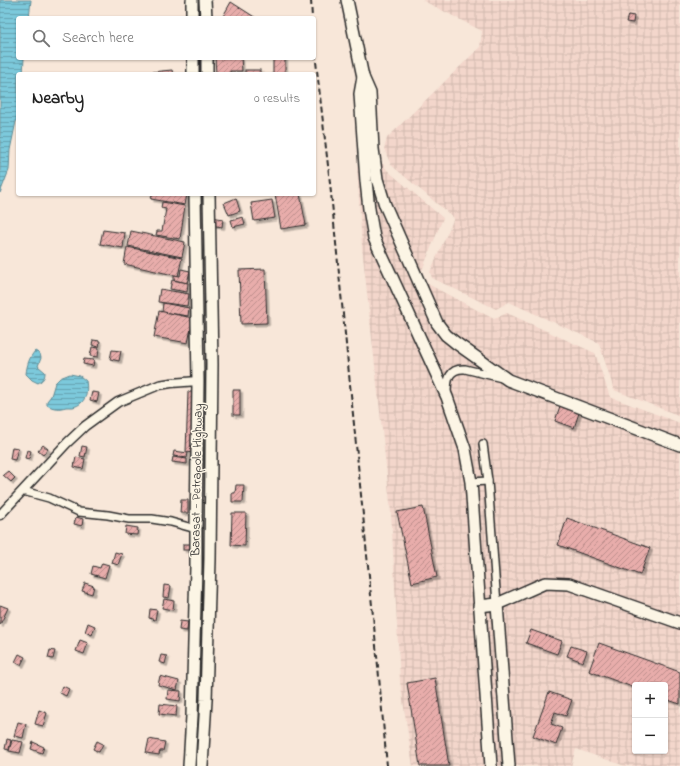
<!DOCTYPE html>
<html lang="en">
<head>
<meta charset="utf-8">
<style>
  body { margin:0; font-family:"Indie Flower",sans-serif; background:#f6f6f6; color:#222 }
  .controls { position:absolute; right:12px; bottom:12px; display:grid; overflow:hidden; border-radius:4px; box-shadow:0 1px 3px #0004 }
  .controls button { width:36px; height:36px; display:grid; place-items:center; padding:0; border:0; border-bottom:1px solid #e0e0e0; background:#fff; color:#222; font:20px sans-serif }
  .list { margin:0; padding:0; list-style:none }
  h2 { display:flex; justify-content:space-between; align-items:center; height:52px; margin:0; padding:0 16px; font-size:17px }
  h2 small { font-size:13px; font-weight:400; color:#767676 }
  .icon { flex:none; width:22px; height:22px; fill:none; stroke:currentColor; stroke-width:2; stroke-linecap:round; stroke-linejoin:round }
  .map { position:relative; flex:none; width:680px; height:766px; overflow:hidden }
  .search { position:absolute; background:#fff; box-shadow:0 1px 3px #0004; left:16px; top:16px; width:300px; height:44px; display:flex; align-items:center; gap:10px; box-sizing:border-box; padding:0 14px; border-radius:4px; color:#767676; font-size:15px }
  .panel { position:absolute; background:#fff; box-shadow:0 1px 3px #0004; left:16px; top:72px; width:300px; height:124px; border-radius:4px }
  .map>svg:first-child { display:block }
</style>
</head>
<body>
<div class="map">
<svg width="680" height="766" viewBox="0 0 680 766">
  <defs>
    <pattern id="industrial-grid" width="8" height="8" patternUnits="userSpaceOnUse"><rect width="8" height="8" fill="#f3d6cb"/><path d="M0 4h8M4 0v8" fill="none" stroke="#d0b8ae"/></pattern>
    <pattern id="water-rules" width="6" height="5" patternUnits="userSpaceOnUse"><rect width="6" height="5" fill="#7cc9db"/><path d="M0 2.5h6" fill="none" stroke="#66a3b2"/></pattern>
    <pattern id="building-hatch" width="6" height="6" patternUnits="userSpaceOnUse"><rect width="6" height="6" fill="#e8adab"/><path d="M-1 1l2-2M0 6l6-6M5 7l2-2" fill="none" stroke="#bc8d8b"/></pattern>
    <filter id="shadow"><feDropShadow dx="2.5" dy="2.5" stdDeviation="0" flood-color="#0004"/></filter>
  </defs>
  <rect width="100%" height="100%" fill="#f8e7d9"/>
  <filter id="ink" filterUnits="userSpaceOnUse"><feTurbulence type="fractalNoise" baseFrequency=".025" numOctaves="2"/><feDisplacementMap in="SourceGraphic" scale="8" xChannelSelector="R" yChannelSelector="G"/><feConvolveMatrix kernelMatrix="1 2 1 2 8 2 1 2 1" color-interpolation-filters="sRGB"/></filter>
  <g filter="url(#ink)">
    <g fill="url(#industrial-grid)" fill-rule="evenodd">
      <polygon points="422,0 680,0 680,416 614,390 599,343 509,302 496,309 432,278 430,272 454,218 391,165 384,149 387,138 480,47 482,31"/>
      <path d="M383,164L387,170L443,218L421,273L426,283L494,319L507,313L595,353L610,397L680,423V766H625L576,749L571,766H413L400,681L391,512L362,247L357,166ZM635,685H665V751H635Z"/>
    </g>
    <g fill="url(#water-rules)" stroke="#5c8a95">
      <polygon points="0,0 31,0 29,18 18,18 18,58 24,58 23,74 18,74 18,112 10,150 9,170 0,193"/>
      <path d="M35,351L40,354L41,358L38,366L45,372C45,378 43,380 38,383L32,380L26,374C27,365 29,358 35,351Z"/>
      <path d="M70,374L80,376L86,381C88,392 86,404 73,407C71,407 68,407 66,407C59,409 54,409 47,405V401L51,396L55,383L60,378Z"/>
    </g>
    <g fill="url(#building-hatch)" stroke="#2b2b2b" filter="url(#shadow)">
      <polygon points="231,2 256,18 222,18"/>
      <polygon points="628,15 634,16 633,23 626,22"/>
      <polygon points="215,58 241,58 242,71 230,71 230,74 216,74"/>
      <rect x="273" y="58" width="12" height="16"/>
      <polygon points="172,70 173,74 151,74 151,72"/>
      <rect x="245" y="70" width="15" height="4"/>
      <polygon points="152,194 187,194 185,205 151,199"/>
      <polygon points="275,194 300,194 306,225 281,229"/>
      <polygon points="236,198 240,211 229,215 224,203"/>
      <polygon points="272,200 275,218 254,221 251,203"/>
      <polygon points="162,202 185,206 180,239 156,235 157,231 162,231 166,209 161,208"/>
      <polygon points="212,217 223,219 222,227 211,225"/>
      <polygon points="243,217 245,224 233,227 231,220"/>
      <polygon points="103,230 125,233 123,248 100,244"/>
      <polygon points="131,231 185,242 182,257 128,246"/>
      <polygon points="127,247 182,258 178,276 124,264"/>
      <polygon points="181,269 190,271 187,283 174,280 174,275 180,276"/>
      <polygon points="265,269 267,323 241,324 239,270"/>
      <polygon points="172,280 188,283 187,292 170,289"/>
      <polygon points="160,289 189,294 187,306 158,302"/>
      <polygon points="163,303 189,308 188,316 162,312"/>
      <polygon points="159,311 193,318 188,343 154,337"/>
      <polygon points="93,340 100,341 99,347 92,345"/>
      <polygon points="92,347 99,348 98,357 90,356"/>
      <polygon points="112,350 121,351 119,361 110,359"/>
      <polygon points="84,359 94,360 93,366 83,364"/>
      <rect x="233" y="390" width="7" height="25"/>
      <polygon points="92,392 99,393 97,402 90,400"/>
      <polygon points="188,392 195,392 194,453 186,452"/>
      <polygon points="560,406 579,413 574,428 555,421"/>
      <polygon points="43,445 48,449 43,455 38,451"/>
      <polygon points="82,446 87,447 85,457 80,456"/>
      <polygon points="12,447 18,448 15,460 10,459"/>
      <polygon points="27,450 31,451 29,459 25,458"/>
      <polygon points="174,451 188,453 187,458 173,456"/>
      <polygon points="76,457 85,459 83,469 74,467"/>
      <polygon points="173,457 187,459 187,464 172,462"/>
      <polygon points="8,471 15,478 11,482 3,475"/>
      <polygon points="236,485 244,485 243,502 232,502 232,493 235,493"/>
      <polygon points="181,500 188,500 188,513 180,513"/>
      <polygon points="423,507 437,577 412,583 397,512"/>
      <polygon points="232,513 246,513 245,546 231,545"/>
      <polygon points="76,517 83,519 82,526 74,524"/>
      <polygon points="567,518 650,548 640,575 558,545"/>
      <polygon points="126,526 138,528 137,535 125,534"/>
      <rect x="183" y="544" width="7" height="6"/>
      <polygon points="115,552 122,554 118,565 112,563"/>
      <polygon points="102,563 109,565 105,578 91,574 93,566 100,568"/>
      <polygon points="85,583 94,586 92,594 82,591"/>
      <polygon points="164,585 171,586 169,598 163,597"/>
      <polygon points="164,599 174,601 173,610 162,608"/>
      <polygon points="0,606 0,605 8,608 0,625"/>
      <polygon points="150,609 157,610 155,620 149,618"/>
      <polygon points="180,621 188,622 187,631 179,630"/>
      <polygon points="88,623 95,626 92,635 85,632"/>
      <polygon points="531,630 562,641 557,654 526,643"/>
      <polygon points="80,640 88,643 84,654 76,651"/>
      <polygon points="599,643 680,672 680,704 665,699 665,685 635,685 635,688 589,671"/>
      <polygon points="571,646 587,651 583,662 567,656"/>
      <polygon points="50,650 55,651 53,659 48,658"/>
      <polygon points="19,654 25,657 21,665 15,662"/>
      <polygon points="161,655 167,656 165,664 159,662"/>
      <polygon points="160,676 179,681 177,690 158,685"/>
      <polygon points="435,678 449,766 420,766 407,683"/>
      <polygon points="63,686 69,689 66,696 60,693"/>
      <polygon points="168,690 181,691 180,701 167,699"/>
      <polygon points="549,692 572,700 566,716 555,712 551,724 562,728 556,745 533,736"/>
      <polygon points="160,704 177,706 176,716 159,714"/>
      <polygon points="39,710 47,713 43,726 35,724"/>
      <polygon points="18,722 26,724 23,738 14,736"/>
      <polygon points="7,739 11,740 9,750 5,749"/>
      <polygon points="149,739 165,742 163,751 160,751 159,755 146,753"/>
      <polygon points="12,740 23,742 20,753 9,751"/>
      <polygon points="97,741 103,744 99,752 93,749"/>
      <polygon points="33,742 44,747 42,753 31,749"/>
    </g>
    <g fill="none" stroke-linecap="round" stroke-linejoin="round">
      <g stroke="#2b2b2b" stroke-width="10">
        <g id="minor">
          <path d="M447,393C447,379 449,368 465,369L502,378"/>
          <polyline points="483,444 488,481 497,604"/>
          <polyline points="471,482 488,481"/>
          <polyline points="23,491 49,498 79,512 108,515 129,519 152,519 171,522 196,529"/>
        </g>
      </g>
      <g stroke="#2b2b2b" stroke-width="11">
        <polyline id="tertiary" points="0,515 67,443 85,426 118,402 159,385 171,383 198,381"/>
      </g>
      <g stroke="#2b2b2b" stroke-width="14">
        <g id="trunk">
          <polyline points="192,0 192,18"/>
          <polyline points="205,0 206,18"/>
          <polyline points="347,0 363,77 370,93 373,149 377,179 385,205 437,323 446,335 456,343 508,380 680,445"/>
          <polyline points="193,58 193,74"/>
          <polyline points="207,58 207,74"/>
          <polyline points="363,77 360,94 366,181 369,209 374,238 447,397 465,449 471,482 491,766"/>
          <polyline points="497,604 509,766"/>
          <polyline points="479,606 497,604 545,583 569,584 680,623"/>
          <polyline points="189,766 192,716 196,567 196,529 198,381 195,194"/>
          <polyline points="202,766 206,700 210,559 212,364 209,194"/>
        </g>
      </g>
      <use href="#minor" stroke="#fcf5e5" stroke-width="7"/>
      <use href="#tertiary" stroke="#fcf5e5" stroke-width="8"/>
      <use href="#trunk" stroke="#fcf5e5" stroke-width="11"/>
      <g stroke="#2b2b2b" stroke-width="2" stroke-dasharray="6 3" stroke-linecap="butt">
        <polyline points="311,0 312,18"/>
        <polyline points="314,44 330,183 378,666 387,766"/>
      </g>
    </g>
  </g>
  <g text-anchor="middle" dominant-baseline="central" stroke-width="3" stroke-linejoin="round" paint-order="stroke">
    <g font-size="13" fill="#2b2b2b" stroke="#fcf5e5">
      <text transform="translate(197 480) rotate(-89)">Barasat - Petrapole Highway</text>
    </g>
  </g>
</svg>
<div class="controls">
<button>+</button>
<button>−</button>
</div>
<div class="search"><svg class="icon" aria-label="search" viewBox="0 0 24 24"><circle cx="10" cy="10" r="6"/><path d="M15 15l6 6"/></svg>Search here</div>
<section class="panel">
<h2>Nearby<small>0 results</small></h2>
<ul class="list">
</ul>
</section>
</div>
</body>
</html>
